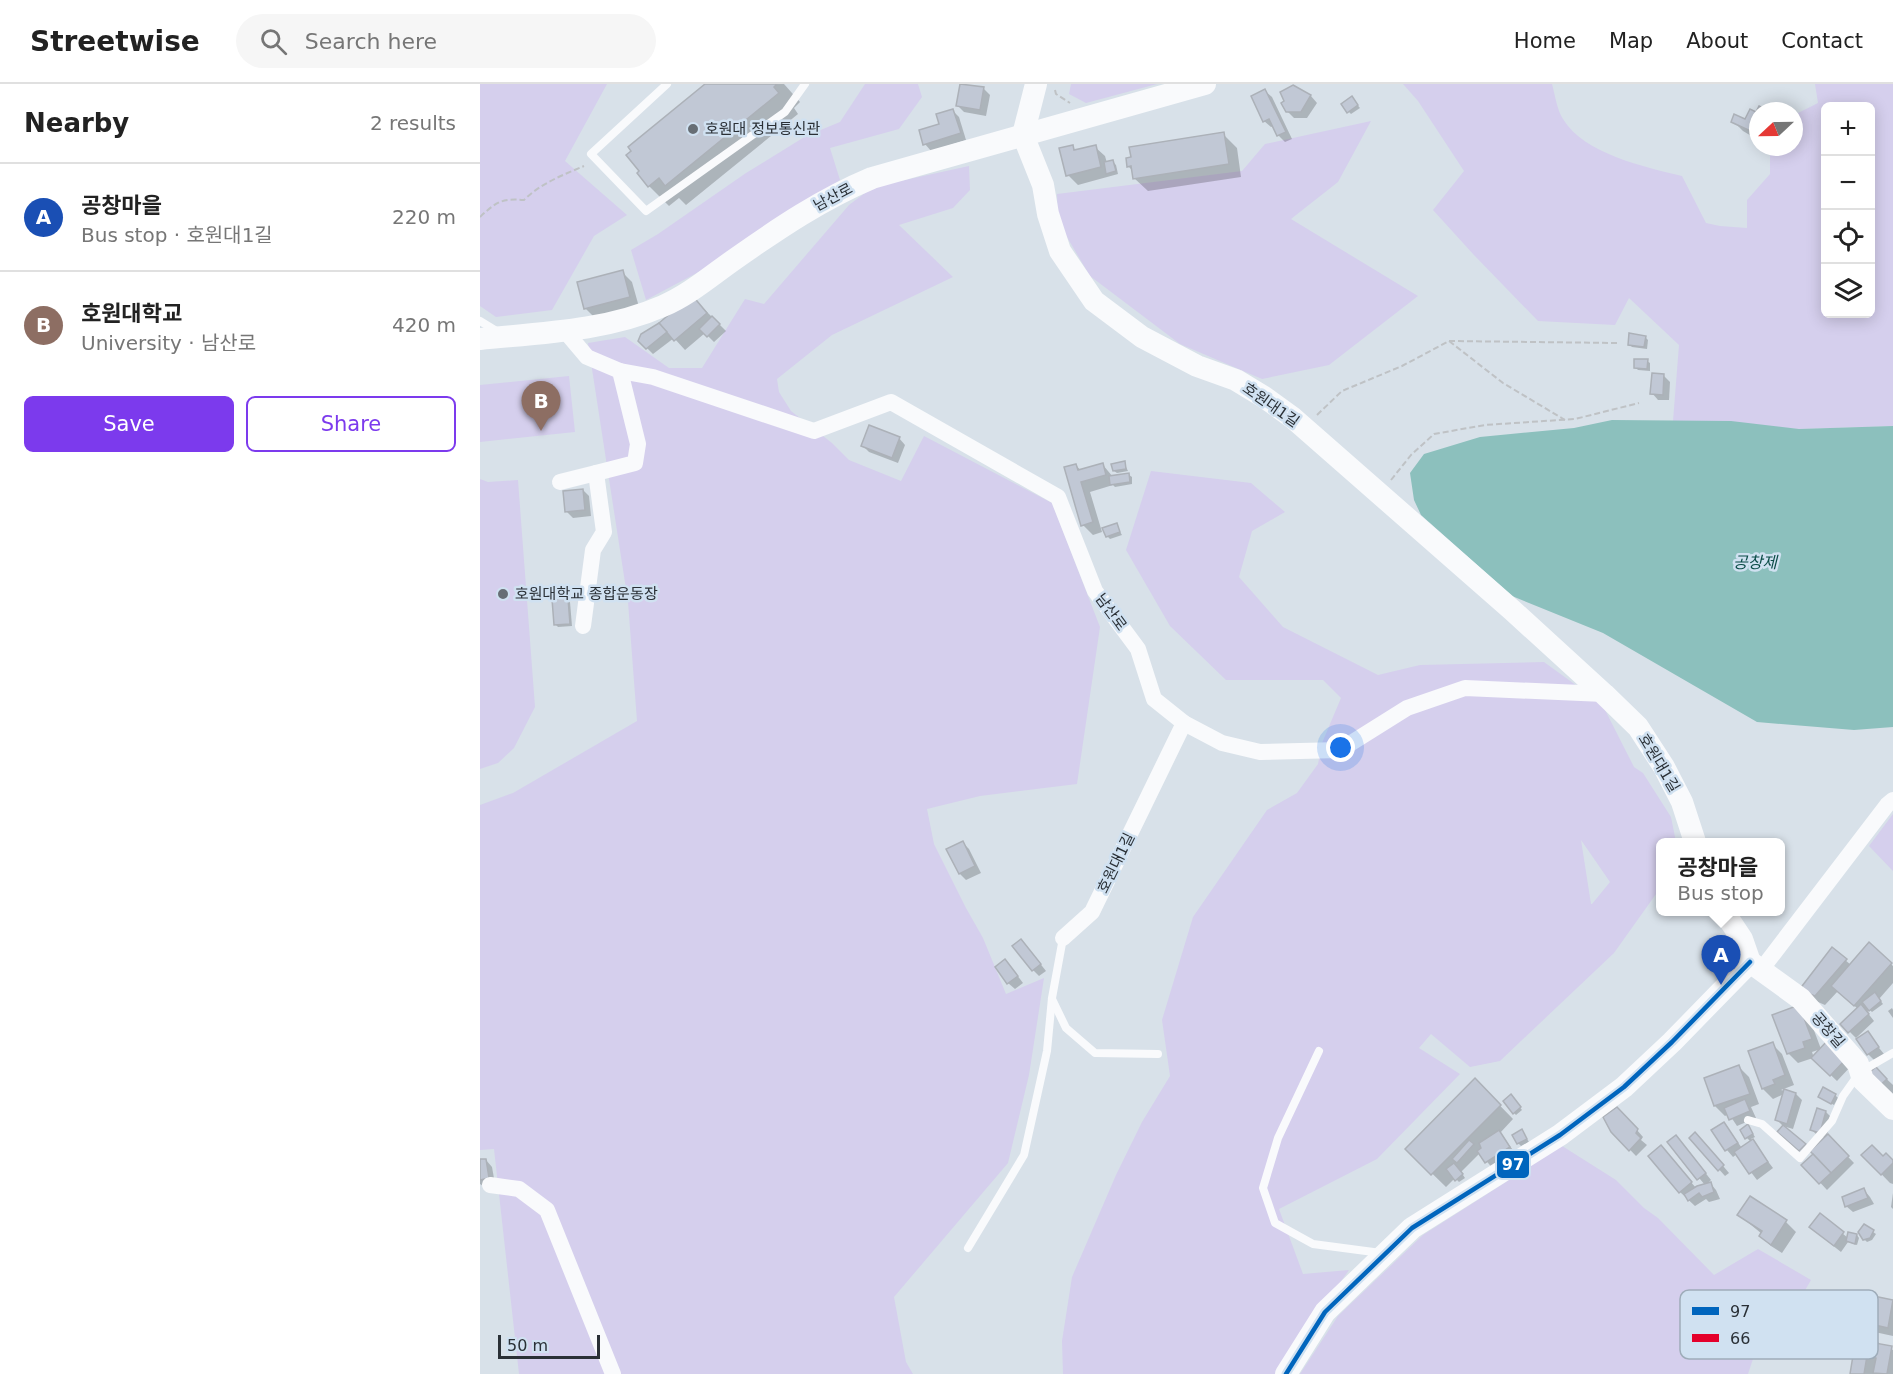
<!DOCTYPE html>
<html lang="en">
<head>
<meta charset="utf-8">
<style>
  body { margin:0; font-family:"DejaVu Sans","Noto Sans KR",sans-serif; background:#f6f6f6; color:#222 }
  .controls { position:absolute; right:18px; top:18px; display:grid; overflow:hidden; border-radius:9px; box-shadow:0 3px 15px #0003 }
  .controls button { width:54px; height:54px; display:grid; place-items:center; padding:0; border:0; border-bottom:2px solid #e0e0e0; background:#fff; color:#222; font:30px sans-serif }
  .compass { position:absolute; left:1269px; top:18px; width:54px; height:54px; border-radius:50%; background:#fff; box-shadow:0 3px 15px #0003; rotate:248deg }
  .scale { position:absolute; left:18px; bottom:15px; width:102px; box-sizing:border-box; padding-left:6px; border:3px solid #2a3036; border-top:0; font-size:16px; line-height:21px; white-space:nowrap; color:#2a3036; -webkit-text-stroke:4px #d0e1f1; paint-order:stroke }
  .you { position:absolute; left:861px; top:664px; width:21px; height:21px; margin:-15px; border:4px solid #fff; border-radius:50%; background:#1a73e8; box-shadow:0 0 0 9px #1a73e833 }
  .badge { display:grid; place-items:center; width:39px; height:39px; border-radius:50%; background:#7c3aed; color:#fff; font-size:20px; font-weight:700 }
  .pin { position:absolute; translate:-50% -50px; filter:drop-shadow(0 2px 3px #0008) }
  .pin::after { content:''; position:absolute; top:32px; width:21px; height:18px; background:inherit; clip-path:polygon(0 0,100% 0,50% 100%) }
  .popup { position:absolute; left:1176px; top:754px; width:129px; height:78px; box-sizing:border-box; display:grid; place-content:center; border-radius:9px; background:#fff; filter:drop-shadow(0 2px 4px #0005); font-size:20px; white-space:nowrap; color:#767676 }
  .popup b { font-size:22px; color:#222 }
  .popup::after { content:''; position:absolute; left:50%; top:100%; margin-left:-12px; border:12px solid transparent; border-top-color:#fff }
  .list { margin:0; padding:0; list-style:none }
  h2 { display:flex; justify-content:space-between; align-items:center; height:78px; margin:0; padding:0 24px; font-size:26px }
  h2 small { font-size:20px; font-weight:400; color:#767676 }
  .list li { display:grid; grid-template-columns:39px 1fr auto; gap:18px; align-items:center; box-sizing:border-box; height:108px; padding:0 24px; border-top:2px solid #e0e0e0 }
  .list b { display:block; font-size:22px; white-space:nowrap }
  .list p { margin:0; font-size:20px; white-space:nowrap; color:#767676 }
  .list em { font-size:20px; font-style:normal; color:#767676 }
  .actions { display:flex; gap:12px; padding:18px 24px }
  .actions a { flex:1; padding:14px 0; border:2px solid #7c3aed; border-radius:9px; text-align:center; font-size:21px; color:#7c3aed }
  .actions .main { background:#7c3aed; color:#fff }
  .icon { flex:none; width:33px; height:33px; fill:none; stroke:currentColor; stroke-width:2; stroke-linecap:round; stroke-linejoin:round }
  .map { position:relative; flex:none; width:1413px; height:1290px; overflow:hidden }
  header { display:flex; align-items:center; gap:36px; box-sizing:border-box; height:84px; padding:0 30px; background:#fff; border-bottom:2px solid #e0e0e0 }
  header strong { font-size:28px }
  nav { display:flex; gap:33px; margin-inline-start:auto; font-size:21px }
  .search { width:420px; height:54px; background:#f6f6f6; display:flex; align-items:center; gap:15px; box-sizing:border-box; padding:0 21px; border-radius:33px; color:#767676; font-size:22px }
  main { display:flex }
  aside { flex:1; background:#fff }
  .map>svg:first-child { display:block }
</style>
</head>
<body>
<header>
<strong>Streetwise</strong>
<div class="search"><svg class="icon" aria-label="search" viewBox="0 0 24 24"><circle cx="10" cy="10" r="6"/><path d="M15 15l6 6"/></svg>Search here</div>
<nav><a>Home</a><a>Map</a><a>About</a><a>Contact</a></nav>
</header>
<main>
<aside>
<h2>Nearby<small>2 results</small></h2>
<ul class="list">
<li><span class="badge" style="background:#1a4fb4">A</span><div><b>공창마을</b><p>Bus stop · 호원대1길</p></div><em>220 m</em></li>
<li><span class="badge" style="background:#8d6e63">B</span><div><b>호원대학교</b><p>University · 남산로</p></div><em>420 m</em></li>
</ul>
<div class="actions"><a class="main">Save</a><a>Share</a></div>
</aside>
<div class="map">
<svg width="1413" height="1290" viewBox="0 0 1413 1290">
  <rect width="100%" height="100%" fill="#d8e1e9"/>
  <g fill="#d5cfed" fill-rule="evenodd">
    <polygon points="0,0 127,0 85,77 147,131 114,152 72,226 16,233 0,222"/>
    <polygon points="385,0 438,0 442,13 419,45 350,64 360,96 228,183 166,216 151,166 178,150 266,89 326,52 360,38"/>
    <polygon points="591,0 677,0 606,19 589,10"/>
    <path d="M923,0H1072C1075,11 1077,26 1083,35C1104,70 1165,83 1202,92L1226,139L1240,142L1267,144V116L1290,90V65L1291,63H1314V31L1338,19L1335,0H1413V342L1319,345L1193,337L1199,261L1149,214L1135,241L1058,237L993,170L953,126L984,87L938,17ZM1346,22H1390V230H1346Z"/>
    <polygon points="891,37 858,98 811,135 938,212 849,281 782,295 700,260 610,192 578,138 577,110 762,87 785,60"/>
    <polygon points="489,82 490,106 473,124 419,141 473,193 352,251 297,295 299,308 311,327 352,359 369,376 421,397 444,352 572,419 620,543 597,700 500,712 447,725 454,760 486,824 503,854 526,910 564,894 549,991 528,1079 414,1213 426,1278 433,1290 39,1290 14,1065 0,1066 0,721 33,709 157,637 148,518 108,259 145,253 189,284 222,284 265,215 284,220 369,121 393,103"/>
    <polygon points="89,292 95,348 0,358 0,301"/>
    <path d="M671,387L771,399L805,428L772,447L759,493L803,543L898,591L940,581L1064,578L1122,620L1154,683L1163,689L1191,733L1196,758H1181V803L1134,869L1020,977L990,983L951,950L939,964L980,990L897,1075L799,1125L823,1190L869,1186L796,1290H583L582,1257L592,1193L636,1091L662,1038L690,992L682,936L713,833L787,726L817,709L838,680L842,659L861,614L843,596H746L690,542L646,466ZM1101,756L1130,798L1112,820H1111Z"/>
    <polygon points="0,395 8,398 38,396 55,623 34,664 18,679 0,685"/>
    <polygon points="1413,730 1413,787 1389,762"/>
    <polygon points="1079,1060 1136,1096 1164,1124 1178,1134 1234,1191 1278,1165 1331,1196 1308,1236 1276,1266 1268,1290 820,1290 858,1232 943,1151 1026,1098"/>
  </g>
  <polygon fill="#8cc0bd" points="1132,336 1251,337 1319,345 1413,342 1413,643 1374,646 1277,638 1123,549 1032,512 941,431 934,416 930,389 944,370 1000,353 1094,344"/>
  <g fill="#0003">
    <polygon points="227,0 304,0 320,18 314,24 318,30 206,121 199,114 189,122 169,102 153,67"/>
    <polygon points="813,3 831,12 837,19 827,34 814,34 807,27"/>
    <polygon points="503,4 510,11 506,32 484,28 477,21"/>
    <polygon points="785,7 792,13 812,55 805,58 799,52 794,42 791,43 784,37"/>
    <polygon points="874,17 880,24 871,30 869,28"/>
    <polygon points="473,27 479,33 486,56 451,67 445,60"/>
    <polygon points="1278,28 1278,56 1263,47 1253,37 1265,37"/>
    <polygon points="743,50 757,64 761,93 668,107 654,94 653,87 648,82"/>
    <polygon points="592,63 597,67 615,63 625,72 627,79 633,78 636,81 638,90 598,101 588,91"/>
    <polygon points="1285,63 1301,63 1298,70"/>
    <polygon points="142,188 152,198 159,223 115,234 105,224"/>
    <polygon points="222,223 246,247 234,258 225,249 205,266 194,254 173,270 160,257"/>
    <polygon points="1165,253 1168,256 1167,265 1152,263 1149,260"/>
    <polygon points="1167,277 1170,279 1170,287 1158,286 1156,284"/>
    <polygon points="1184,292 1190,298 1189,316 1178,316 1172,309"/>
    <polygon points="419,354 425,361 418,379 389,368 383,362"/>
    <polygon points="644,379 648,387 637,389 634,387"/>
    <polygon points="596,381 601,387 623,381 633,393 649,391 652,393 652,400 635,403 633,401 610,408 622,448 613,451 603,441"/>
    <polygon points="103,406 109,412 111,432 93,434 86,427"/>
    <polygon points="636,441 642,451 630,455 627,452"/>
    <polygon points="87,515 90,518 92,542 78,543 75,540"/>
    <polygon points="483,759 489,765 501,789 486,796 480,790 468,766"/>
    <polygon points="1389,860 1413,882 1413,899 1399,915 1403,920 1392,928 1389,925 1387,928 1394,937 1376,954 1362,940 1378,925 1358,907 1345,921 1331,915 1352,865 1371,881"/>
    <polygon points="547,863 566,887 559,892 553,886"/>
    <polygon points="531,883 543,899 535,905 528,899"/>
    <polygon points="1412,924 1413,926 1413,934 1408,927"/>
    <polygon points="1294,932 1329,933 1341,965 1332,968 1334,974 1349,958 1372,981 1357,997 1333,974 1318,979 1308,969"/>
    <polygon points="1387,949 1404,970 1394,976 1388,970"/>
    <polygon points="1292,960 1302,970 1314,1001 1301,1006 1316,1010 1322,1016 1313,1045 1303,1042 1297,1036 1304,1010 1293,1015 1283,1005 1270,968"/>
    <polygon points="1259,983 1269,993 1279,1020 1271,1023 1276,1034 1257,1042 1249,1030 1245,1032 1235,1022 1226,995"/>
    <polygon points="1396,985 1413,1001 1413,1010 1405,1009"/>
    <polygon points="995,996 1033,1035 1020,1049 1036,1070 1013,1085 1000,1069 981,1088 985,1094 979,1098 975,1094 966,1103 927,1065"/>
    <polygon points="1355,1011 1358,1014 1354,1021 1343,1015"/>
    <polygon points="1033,1015 1042,1026 1036,1031 1034,1029"/>
    <polygon points="1346,1028 1352,1034 1347,1051 1374,1079 1347,1106 1324,1081 1335,1071 1346,1054 1338,1052 1332,1046"/>
    <polygon points="1144,1031 1163,1053 1161,1056 1167,1061 1156,1072 1132,1047"/>
    <polygon points="1244,1040 1262,1064 1271,1058 1267,1054 1270,1045 1275,1053 1271,1055 1293,1084 1277,1096 1257,1070 1253,1073 1247,1066 1233,1046"/>
    <polygon points="1042,1047 1049,1058 1041,1062 1038,1059"/>
    <polygon points="1211,1054 1222,1057 1249,1089 1245,1092"/>
    <polygon points="1189,1058 1202,1059 1231,1096 1229,1098 1236,1106 1240,1115 1229,1118 1226,1115 1215,1122 1200,1108 1187,1070 1216,1104 1225,1101"/>
    <polygon points="1383,1071 1403,1074 1413,1078 1413,1100 1410,1099"/>
    <polygon points="6,1076 12,1083 15,1100 3,1102 0,1100 0,1077"/>
    <polygon points="1384,1106 1390,1113 1394,1120 1373,1128 1366,1122"/>
    <polygon points="1413,1109 1413,1125 1411,1123"/>
    <polygon points="1270,1114 1306,1138 1316,1148 1302,1169 1291,1162 1281,1152 1282,1150 1259,1131"/>
    <polygon points="1340,1131 1368,1154 1377,1151 1379,1154 1377,1161 1368,1158 1361,1168 1337,1149 1331,1143"/>
    <polygon points="1393,1148 1396,1150 1392,1156 1387,1158 1384,1155"/>
    <polygon points="1385,1212 1413,1218 1413,1252 1390,1247 1380,1237"/>
    <polygon points="1390,1250 1400,1260 1413,1266 1413,1290 1372,1290"/>
  </g>
  <g fill="#c1c8d5" stroke="#acb1b8" stroke-width="1.5">
    <polygon points="225,0 297,0 294,3 299,9 185,102 179,94 168,103 157,89 159,87 146,71 151,67 148,63"/>
    <polygon points="480,0 504,3 500,26 476,22"/>
    <polygon points="813,1 831,11 821,28 806,28 801,19 804,17 800,8"/>
    <polygon points="785,5 806,48 797,52 789,35 783,38 771,12"/>
    <polygon points="872,12 878,21 867,29 861,20"/>
    <polygon points="1279,22 1289,27 1278,27 1278,56 1275,55 1277,50 1251,38 1254,30 1265,35 1270,25 1276,28"/>
    <polygon points="473,25 481,49 443,61 439,46 459,40 456,30"/>
    <polygon points="744,48 749,80 653,95 651,82 647,83 646,74 651,73 649,63"/>
    <polygon points="593,61 594,66 616,61 621,83 586,92 579,64"/>
    <polygon points="633,76 636,87 626,90 624,78"/>
    <polygon points="143,186 150,213 104,225 97,198"/>
    <polygon points="212,211 227,229 194,257 179,239"/>
    <polygon points="232,232 240,240 227,253 219,245"/>
    <polygon points="179,239 187,248 166,265 158,257 161,250"/>
    <polygon points="1149,249 1166,252 1164,263 1148,261"/>
    <polygon points="1154,275 1168,275 1167,285 1154,284"/>
    <polygon points="1172,289 1184,290 1183,311 1170,310"/>
    <polygon points="389,341 420,353 412,374 381,362"/>
    <polygon points="645,377 646,385 633,387 631,380"/>
    <polygon points="623,379 626,391 601,398 613,438 601,442 584,383 596,380 598,386"/>
    <polygon points="649,389 650,398 630,401 629,392"/>
    <polygon points="103,405 105,426 85,428 83,407"/>
    <polygon points="637,439 640,448 626,453 622,444"/>
    <polygon points="88,514 90,540 74,541 72,515"/>
    <polygon points="483,757 495,782 479,790 466,765"/>
    <polygon points="541,855 561,880 552,887 532,862"/>
    <polygon points="1389,858 1412,879 1374,922 1351,902"/>
    <polygon points="1352,863 1367,875 1335,912 1319,906"/>
    <polygon points="525,875 538,892 527,900 515,883"/>
    <polygon points="1395,908 1401,917 1389,927 1382,918"/>
    <polygon points="1381,920 1389,930 1368,949 1360,940"/>
    <polygon points="1319,921 1332,955 1323,958 1325,964 1307,970 1292,931"/>
    <polygon points="1388,947 1399,963 1387,971 1376,955"/>
    <polygon points="1348,956 1367,974 1350,992 1331,974"/>
    <polygon points="1293,958 1305,991 1293,996 1295,1000 1282,1005 1268,967"/>
    <polygon points="1259,981 1270,1010 1234,1022 1224,994"/>
    <polygon points="1396,983 1407,995 1397,1004 1386,991"/>
    <polygon points="995,994 1021,1021 951,1091 925,1065"/>
    <polygon points="1343,1003 1356,1010 1351,1020 1338,1013"/>
    <polygon points="1304,1005 1316,1009 1307,1040 1295,1036"/>
    <polygon points="1031,1010 1041,1023 1033,1030 1023,1017"/>
    <polygon points="1265,1015 1270,1027 1249,1036 1244,1024"/>
    <polygon points="1137,1023 1158,1045 1156,1049 1161,1054 1149,1067 1131,1048 1123,1033"/>
    <polygon points="1337,1024 1346,1027 1340,1049 1330,1046"/>
    <polygon points="1244,1038 1258,1059 1245,1067 1231,1046"/>
    <polygon points="1268,1040 1273,1050 1265,1055 1260,1046"/>
    <polygon points="1303,1041 1326,1060 1319,1067 1297,1048"/>
    <polygon points="1042,1045 1047,1055 1037,1060 1032,1051"/>
    <polygon points="1019,1046 1030,1063 1005,1079 997,1067 1001,1064 999,1059"/>
    <polygon points="1215,1048 1244,1081 1238,1087 1209,1054"/>
    <polygon points="1348,1050 1369,1072 1351,1089 1330,1067"/>
    <polygon points="1196,1051 1226,1089 1217,1096 1187,1058"/>
    <polygon points="1273,1055 1288,1078 1269,1090 1254,1068"/>
    <polygon points="989,1056 994,1060 977,1079 972,1075"/>
    <polygon points="1181,1061 1212,1098 1199,1109 1168,1072"/>
    <polygon points="1392,1061 1403,1072 1406,1069 1413,1076 1413,1079 1401,1091 1381,1071"/>
    <polygon points="1333,1070 1351,1089 1339,1100 1321,1081"/>
    <polygon points="0,1075 6,1075 9,1094 0,1096"/>
    <polygon points="974,1079 983,1090 975,1097 966,1085"/>
    <polygon points="1231,1098 1234,1108 1222,1113 1219,1109 1208,1117 1204,1110 1217,1102"/>
    <polygon points="1384,1104 1388,1114 1365,1123 1362,1113"/>
    <polygon points="1270,1112 1307,1136 1291,1161 1279,1152 1282,1147 1257,1131"/>
    <polygon points="1340,1129 1364,1148 1354,1162 1329,1143"/>
    <polygon points="1384,1140 1394,1146 1390,1154 1383,1156 1378,1148"/>
    <polygon points="1368,1148 1377,1150 1375,1160 1366,1157"/>
    <polygon points="1384,1210 1413,1216 1408,1244 1378,1237"/>
    <polygon points="1377,1247 1391,1249 1389,1258 1412,1262 1407,1290 1393,1289 1396,1274 1387,1272 1384,1290 1370,1290"/>
  </g>
  <g fill="none" stroke-linecap="round" stroke-linejoin="round">
    <g stroke="#bfc2c5" stroke-width="2" stroke-dasharray="6 3" stroke-linecap="butt">
      <polyline points="575,6 576,10 590,19"/>
      <path d="M0,133C16,118 22,114 44,116C61,99 83,91 104,82"/>
      <polyline points="969,257 1138,259"/>
      <polyline points="837,331 862,307 922,282 969,257 1023,299 1085,336"/>
      <polyline points="911,396 931,371 954,350 1005,341 1095,335 1159,319"/>
    </g>
    <g stroke="#f9fafc" stroke-width="8">
      <polyline points="187,0 111,70 166,127 305,28 325,0"/>
      <polyline points="0,237 18,248"/>
      <polyline points="572,915 586,944 615,969 678,970"/>
      <polyline points="839,967 798,1054 783,1104 795,1139 833,1160 901,1169"/>
      <polyline points="1268,1036 1282,1040 1320,1074 1352,1037 1363,1012 1380,988 1413,969"/>
      <polyline points="488,1164 544,1071 567,967 572,914 583,854"/>
    </g>
    <g stroke="#f9fafc" stroke-width="16">
      <polyline points="85,247 107,273 140,287 158,360 155,379 116,389 124,448 113,466 103,542"/>
      <polyline points="140,287 173,293 334,347 411,318 578,413 615,507 658,565 674,615 704,639 742,659 780,668 860,666 927,624 985,604 1124,610"/>
      <polyline points="80,398 116,389"/>
      <polyline points="583,854 612,828 704,639"/>
      <polyline points="1281,886 1407,721 1413,716"/>
      <polyline points="10,1101 39,1105 67,1126 133,1290"/>
    </g>
    <g stroke="#f9fafc" stroke-width="22">
      <polyline points="556,0 543,51 563,101 568,130 580,167 614,217 662,253 717,282 756,296 784,313 813,334 1032,526 1124,610 1158,643 1184,683 1202,718 1215,758"/>
      <path d="M0,255C61,249 126,247 183,222C209,211 232,191 255,175C299,144 342,115 392,94L725,0"/>
      <polyline points="1244,828 1262,855 1270,878"/>
      <polyline points="1270,878 1321,915 1378,980 1383,996 1413,1025"/>
      <polyline points="806,1290 845,1228 932,1144 1080,1051 1144,1003 1192,958 1270,878"/>
    </g>
    <g stroke="#d0e1f1" stroke-width="9">
      <polyline id="bus-1" points="806,1290 845,1228 932,1144 1080,1051 1144,1003 1192,958 1270,878"/>
    </g>
    <use href="#bus-1" stroke="#0065bd" stroke-width="4.5"/>
  </g>
  <g fill="#676e75" stroke="#d0e1f1" stroke-width="2">
    <circle cx="213" cy="45" r="6"/>
    <circle cx="23" cy="510" r="6"/>
  </g>
  <g text-anchor="middle" dominant-baseline="central" stroke-width="5" stroke-linejoin="round" paint-order="stroke">
    <g font-size="15" fill="#2a3036" stroke="#d0e1f1" text-anchor="start">
      <text x="225" y="45">호원대 정보통신관</text>
      <text x="35" y="510">호원대학교 종합운동장</text>
    </g>
    <g font-size="15" fill="#2a3036" stroke="#d0e1f1">
      <text transform="translate(353 113) rotate(-28)">남산로</text>
      <text transform="translate(791 321) rotate(35)">호원대1길</text>
      <text transform="translate(631 528) rotate(54)">남산로</text>
      <text transform="translate(1179 679) rotate(59)">호원대1길</text>
      <text transform="translate(636 779) rotate(-64)">호원대1길</text>
      <text transform="translate(1348 946) rotate(49)">공창길</text>
    </g>
    <g font-size="16" font-style="italic" fill="#0b4c47" stroke="#d0e1f1">
      <text x="1275" y="478">공창제</text>
    </g>
  </g>
  <rect x="1200" y="1206" width="198" height="69" rx="9" fill="#d0e1f1" stroke="#9eacb9" stroke-width="1.5"/>
  <rect x="1212" y="1223" width="27" height="8" fill="#0065bd"/>
  <rect x="1212" y="1250" width="27" height="8" fill="#e4002b"/>
  <g font-size="16" fill="#2a3036">
    <text x="1250" y="1233">97</text>
    <text x="1250" y="1260">66</text>
  </g>
  <rect stroke="#d0e1f1" stroke-width="2" x="1016" y="1066" width="34" height="29" rx="6" fill="#0065bd"/>
  <g font-size="16" text-anchor="middle" font-weight="bold" fill="#fff">
    <text x="1033" y="1086">97</text>
  </g>
</svg>
<div class="controls">
<button>+</button>
<button>−</button>
<button><svg class="icon" aria-label="locate" viewBox="0 0 24 24"><circle cx="12" cy="12" r="6"/><path d="M12 2v4M12 18v4M2 12h4M18 12h4"/></svg></button>
<button><svg class="icon" aria-label="layers" viewBox="0 0 24 24"><path d="M12 4l9 5-9 5-9-5zM3 14l9 5 9-5"/></svg></button>
</div>
<svg class="compass" viewBox="-18 -18 36 36"><path d="M0-13l5 13h-10z" fill="#e53935"/><path d="M0 13l5-13h-10z" fill="#767676"/></svg>
<div class="scale">50 m</div>
<div class="you"></div>
<div class="pin badge" style="left:1241px;top:901px;background:#1a4fb4">A</div>
<div class="popup"><b>공창마을</b>Bus stop</div>
<div class="pin badge" style="left:61px;top:347px;background:#8d6e63">B</div>
</div>
</main>
</body>
</html>
